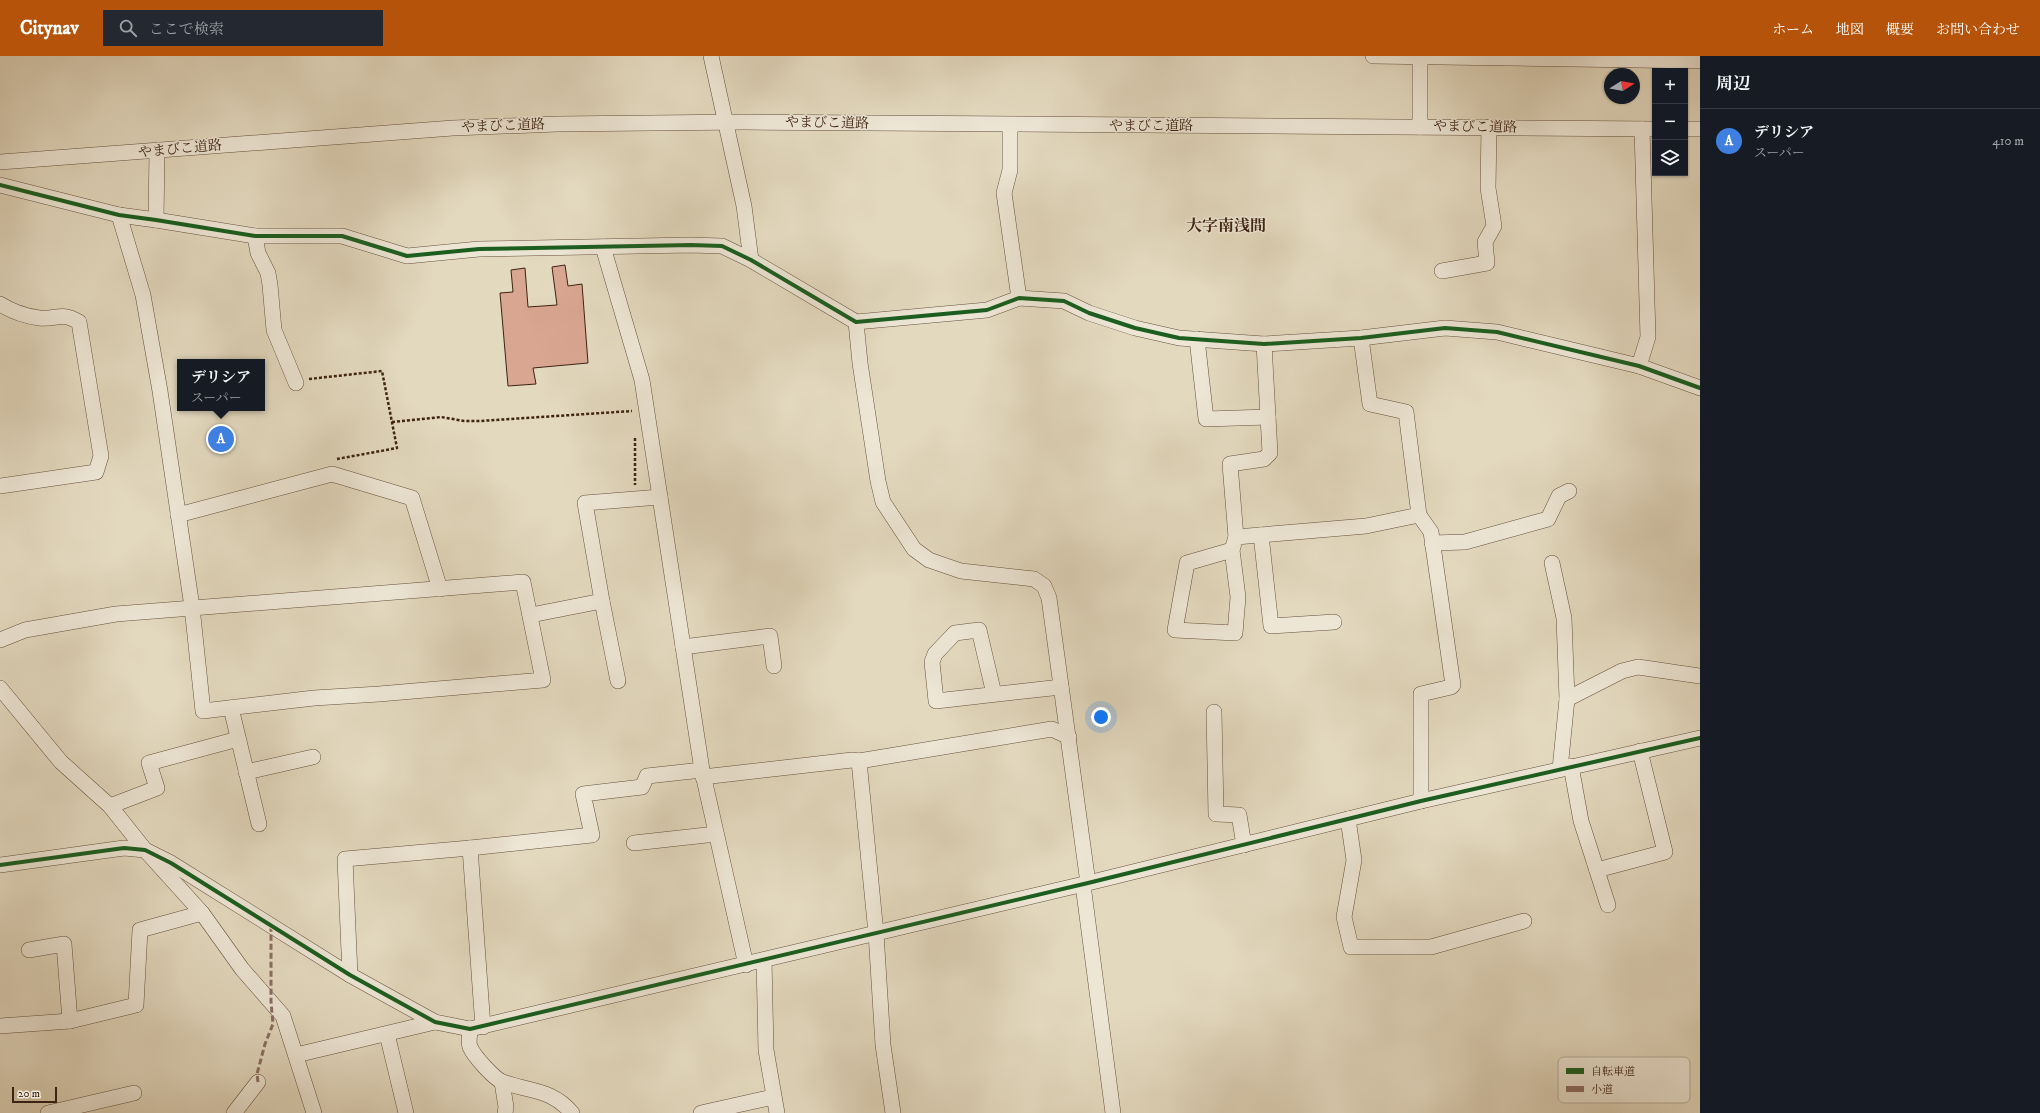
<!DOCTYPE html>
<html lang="ja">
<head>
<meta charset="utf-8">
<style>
  body { margin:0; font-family:"IM FELL DW Pica","Noto Serif JP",serif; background:#242831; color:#f1f3f6 }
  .controls { position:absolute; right:12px; top:12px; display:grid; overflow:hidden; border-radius:0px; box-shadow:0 1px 3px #0004 }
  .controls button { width:36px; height:36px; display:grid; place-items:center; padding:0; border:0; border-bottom:1px solid #363941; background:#171b24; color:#f1f3f6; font:20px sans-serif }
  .compass { position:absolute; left:1604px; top:12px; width:36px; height:36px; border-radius:50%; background:#171b24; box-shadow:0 1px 3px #0004; rotate:79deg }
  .scale { position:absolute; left:12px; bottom:10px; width:45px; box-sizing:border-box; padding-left:4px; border:2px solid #3d2312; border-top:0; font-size:11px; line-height:14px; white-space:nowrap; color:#3d2312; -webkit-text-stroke:3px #ede6d5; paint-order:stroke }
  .you { position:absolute; left:1101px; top:661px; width:14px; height:14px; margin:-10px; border:3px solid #fff; border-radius:50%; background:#1a73e8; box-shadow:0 0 0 6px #1a73e833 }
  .badge { display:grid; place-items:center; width:26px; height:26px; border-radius:50%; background:#b45309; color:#fff; font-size:13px; font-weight:700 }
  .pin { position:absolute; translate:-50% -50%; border:2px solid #fff; box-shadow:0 1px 4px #0006 }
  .popup { position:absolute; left:177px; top:303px; width:88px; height:52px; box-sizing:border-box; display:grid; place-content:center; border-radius:0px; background:#171b24; filter:drop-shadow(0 1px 3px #0005); font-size:13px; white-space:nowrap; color:#9ea1a6 }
  .popup b { font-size:15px; color:#f1f3f6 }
  .popup::after { content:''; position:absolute; left:50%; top:100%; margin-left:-8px; border:8px solid transparent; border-top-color:#171b24 }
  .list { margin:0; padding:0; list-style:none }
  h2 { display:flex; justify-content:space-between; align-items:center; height:52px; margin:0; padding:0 16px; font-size:17px }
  h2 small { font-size:13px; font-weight:400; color:#9ea1a6 }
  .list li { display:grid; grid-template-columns:26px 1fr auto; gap:12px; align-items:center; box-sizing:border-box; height:64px; padding:0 16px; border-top:1px solid #363941 }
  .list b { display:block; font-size:15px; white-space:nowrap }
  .list p { margin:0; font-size:13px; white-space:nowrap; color:#9ea1a6 }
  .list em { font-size:13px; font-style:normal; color:#9ea1a6 }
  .icon { flex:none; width:22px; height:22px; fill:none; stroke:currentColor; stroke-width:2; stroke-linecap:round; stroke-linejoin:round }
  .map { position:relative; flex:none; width:1700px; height:1057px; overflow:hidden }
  header { display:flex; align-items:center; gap:24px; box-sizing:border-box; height:56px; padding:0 20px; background:#b45309; color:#fff }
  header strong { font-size:19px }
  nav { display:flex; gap:22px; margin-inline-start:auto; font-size:14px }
  .search { width:280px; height:36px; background:#242831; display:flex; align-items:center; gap:10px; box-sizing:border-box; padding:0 14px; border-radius:0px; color:#9ea1a6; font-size:15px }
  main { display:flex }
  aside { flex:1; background:#171b24 }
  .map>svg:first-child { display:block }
</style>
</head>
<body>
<header>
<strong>Citynav</strong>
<div class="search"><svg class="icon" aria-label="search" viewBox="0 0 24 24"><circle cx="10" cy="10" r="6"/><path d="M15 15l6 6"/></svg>ここで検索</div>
<nav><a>ホーム</a><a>地図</a><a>概要</a><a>お問い合わせ</a></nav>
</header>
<main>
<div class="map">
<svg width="1700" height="1057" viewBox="0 0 1700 1057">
  <rect width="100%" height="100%" fill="#e3d9bf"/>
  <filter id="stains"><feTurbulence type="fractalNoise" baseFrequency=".005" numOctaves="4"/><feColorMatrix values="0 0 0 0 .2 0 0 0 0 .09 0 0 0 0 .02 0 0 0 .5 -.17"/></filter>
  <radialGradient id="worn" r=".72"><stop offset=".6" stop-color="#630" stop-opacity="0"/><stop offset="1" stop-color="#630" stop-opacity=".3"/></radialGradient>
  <polygon fill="#d9a692" stroke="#3d2312" points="565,209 568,230 582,228 588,307 533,312 536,328 508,330 500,237 513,236 511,214 525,212 528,251 557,249 552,211"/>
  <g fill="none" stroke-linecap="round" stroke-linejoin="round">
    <g stroke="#66503d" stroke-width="16">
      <g id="minor">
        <polyline points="711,0 744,150 751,204"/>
        <polyline points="1373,0 1700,5"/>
        <polyline points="1420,1 1420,71"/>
        <polyline points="1010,69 1010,114 1004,137 1019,242"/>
        <polyline points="1685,73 1700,73"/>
        <polyline points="0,106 453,72 557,68 744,66 1655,73"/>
        <polyline points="0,129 119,159 156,164 255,180 342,180 407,200 479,193 691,189 722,190 751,204 856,266 987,254 1019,242 1064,245 1089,257 1135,272 1179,282 1264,288 1361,282 1445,272 1497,276 1639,310 1700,332"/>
        <polyline points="156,164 157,95"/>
        <polyline points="255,180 258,197 268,217 270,229 274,274 296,327"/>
        <polyline points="603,191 642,324 702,714 746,909"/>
        <polyline points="1442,215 1487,207 1485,186 1494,170 1488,132 1489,71"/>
        <path d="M0,248C11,255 25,260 39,262C57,264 60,255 79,266L101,400L96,416L0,430"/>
        <polyline points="856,266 860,307 878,425 883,446 914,493 929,504 961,515 1034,523 1044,530 1049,542 1088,827"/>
        <polyline points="1361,282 1370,348 1406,356 1419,459 1431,476 1453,629 1451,631 1421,638 1421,745"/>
        <polyline points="1197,283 1206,363 1268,361"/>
        <polyline points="1639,310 1648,281 1642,73"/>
        <polyline points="178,459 332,418 412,442 440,533"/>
        <polyline points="1261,479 1271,570 1334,566"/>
        <polyline points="1236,481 1230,408 1264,403 1270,397 1264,288"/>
        <polyline points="1432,487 1465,486 1548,463 1559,440 1569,435"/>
        <polyline points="1232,494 1238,541 1235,577 1175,574 1187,507 1232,494 1236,481 1366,470 1419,459"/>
        <polyline points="1552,507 1564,562 1567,643 1560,713"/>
        <polyline points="602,545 585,447 660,441"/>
        <polyline points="531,559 602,545 618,625"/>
        <polyline points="0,584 25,574 116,558 523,526 543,624 379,638 314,642 203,655 192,551 160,335 143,239 119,159"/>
        <polyline points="683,591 770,580 774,610"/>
        <polyline points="0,632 61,706 110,750 145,794 202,857 242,913 283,960 314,1057"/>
        <polyline points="994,638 979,574 955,577 935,598 932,606 936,645 1061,631"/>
        <polyline points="1567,643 1622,615 1638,611 1700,620"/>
        <polyline points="231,652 259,768"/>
        <polyline points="1214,656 1216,758 1239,759 1244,789"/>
        <polyline points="1571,710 1581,765 1608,849"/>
        <polyline points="246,716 313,701"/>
        <polyline points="703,721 852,704 859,705"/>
        <polyline points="110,750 157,732 149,707 238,683"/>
        <polyline points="1348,763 1354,804 1344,861 1351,891 1431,891 1524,865"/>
        <polyline points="634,787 716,778"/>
        <polyline points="0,809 124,792 145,794 171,807 350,919 435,966 470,973 1088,827 1421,745 1700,682"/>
        <polyline points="1597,814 1665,796 1640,695"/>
        <polyline points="1083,829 1113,1057"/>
        <polyline points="29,894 64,888 70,965"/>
        <polyline points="764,904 766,994 777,1057"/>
        <polyline points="350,919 345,803 470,792"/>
        <polyline points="0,970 70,965 136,949 140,874 202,857"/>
        <polyline points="483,971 470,792 592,779 583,738 642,731 647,720 702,714"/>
        <path d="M470,973C470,978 468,986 470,991C474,1000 494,1023 503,1026C530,1036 552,1033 572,1057"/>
        <polyline points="387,978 406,1057"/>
        <polyline points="296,999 435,966"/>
        <polyline points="502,1026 506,1051 505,1057"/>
        <polyline points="48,1057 134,1037"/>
        <polyline points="234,1057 258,1026"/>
        <polyline points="701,1057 773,1041"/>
        <polyline points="893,1057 883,989 876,877 859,705 1052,673 1069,681"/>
      </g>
    </g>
    <g stroke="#3d2312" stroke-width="2.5" stroke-dasharray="3 2" stroke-linecap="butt">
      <polyline points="309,323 382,315 397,392 337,403"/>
      <polyline points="392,366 441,361 464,365 480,365 632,355"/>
      <polyline points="635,382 635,429"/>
    </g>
    <use href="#minor" stroke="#ede6d5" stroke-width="15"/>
    <polyline stroke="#8d6e63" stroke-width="3" stroke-dasharray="6 3" stroke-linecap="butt" points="258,1026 257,1018 265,988 273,968 271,946 271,869"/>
    <g stroke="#ede6d5" stroke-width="6">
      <g id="cycleway">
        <polyline points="0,129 119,159 156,164 255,180 342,180 407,200 479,193 691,189 722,190 751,204 856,266 987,254 1019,242 1064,245 1089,257 1135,272 1179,282 1264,288 1361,282 1445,272 1497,276 1639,310 1700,332"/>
        <polyline points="0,809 124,792 145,794 171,807 350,919 435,966 470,973 1088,827 1421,745 1700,682"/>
      </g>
    </g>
    <use href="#cycleway" stroke="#1b5e20" stroke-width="4"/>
  </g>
  <g text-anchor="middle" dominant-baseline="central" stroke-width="3" stroke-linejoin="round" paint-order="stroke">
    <g font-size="14" fill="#3d2312" stroke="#ede6d5">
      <text transform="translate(827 67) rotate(1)">やまびこ道路</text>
      <text transform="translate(503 70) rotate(-2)">やまびこ道路</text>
      <text x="1151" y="70">やまびこ道路</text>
      <text transform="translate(1475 71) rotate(1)">やまびこ道路</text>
      <text transform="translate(180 93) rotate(-5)">やまびこ道路</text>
    </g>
    <g font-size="16" font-weight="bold" fill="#3d2312" stroke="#ede6d5">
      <text x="1226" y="170">大字南浅間</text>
    </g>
  </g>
  <rect x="1558" y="1001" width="132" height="46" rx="6" fill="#ede6d5" stroke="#b8ac9a" stroke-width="1"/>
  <rect x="1566" y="1012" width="18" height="6" fill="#1b5e20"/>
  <rect x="1566" y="1030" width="18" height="6" fill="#8d6e63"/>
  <g font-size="11" fill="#3d2312">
    <text x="1591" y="1019">自転車道</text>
    <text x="1591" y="1037">小道</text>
  </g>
  <rect width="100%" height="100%" filter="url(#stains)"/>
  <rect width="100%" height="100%" fill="url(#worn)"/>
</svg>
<div class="controls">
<button>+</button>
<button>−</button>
<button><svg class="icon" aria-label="layers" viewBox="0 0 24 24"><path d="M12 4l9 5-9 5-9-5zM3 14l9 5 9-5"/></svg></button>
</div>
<svg class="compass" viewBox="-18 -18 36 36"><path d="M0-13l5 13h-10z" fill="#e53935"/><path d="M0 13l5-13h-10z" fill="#9ea1a6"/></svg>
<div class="scale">20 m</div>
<div class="you"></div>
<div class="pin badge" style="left:221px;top:383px;background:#3f7fe0">A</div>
<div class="popup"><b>デリシア</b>スーパー</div>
</div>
<aside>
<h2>周辺<small></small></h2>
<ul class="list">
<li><span class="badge" style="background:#3f7fe0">A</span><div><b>デリシア</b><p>スーパー</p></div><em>410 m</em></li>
</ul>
</aside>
</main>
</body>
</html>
